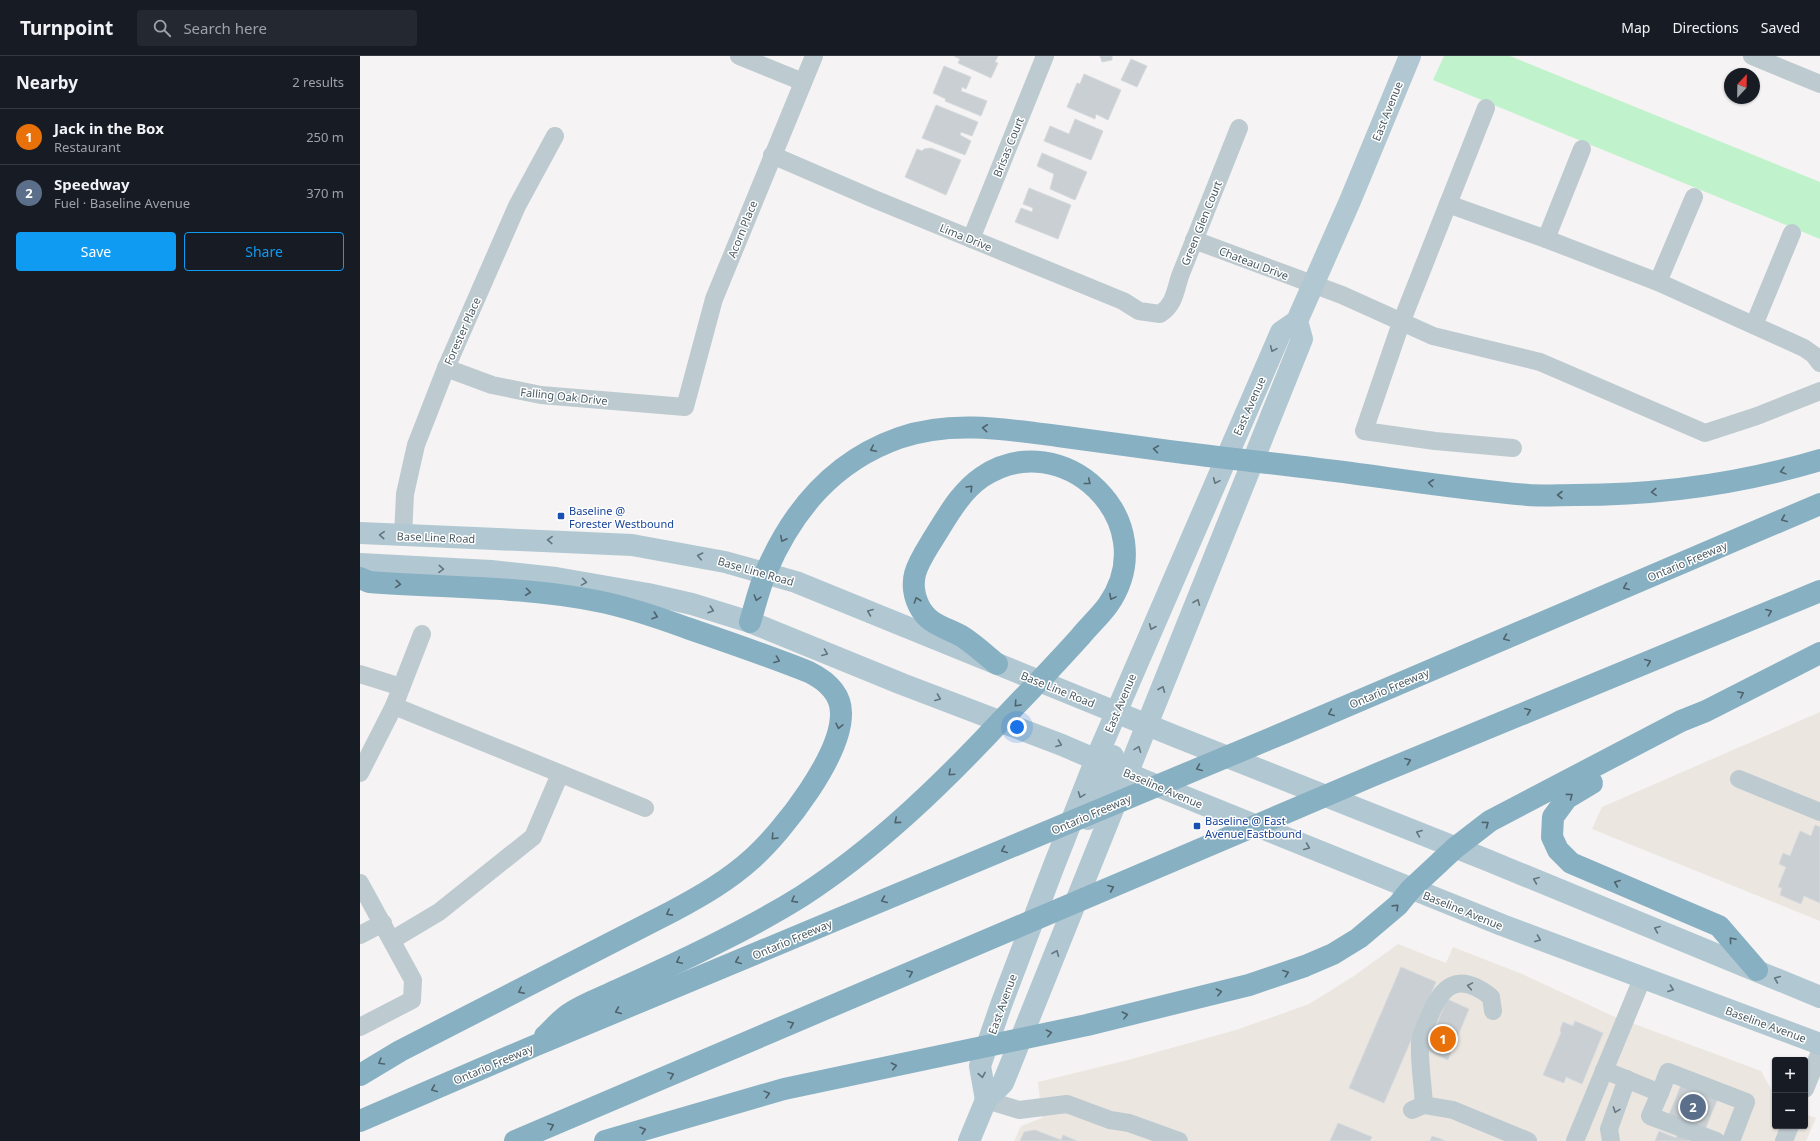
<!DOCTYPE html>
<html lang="en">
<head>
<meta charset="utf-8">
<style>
  body { margin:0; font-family:"Noto Sans",sans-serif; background:#242831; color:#f1f3f6 }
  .controls { position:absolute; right:12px; bottom:12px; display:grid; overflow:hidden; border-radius:4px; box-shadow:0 1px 3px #0004 }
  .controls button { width:36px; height:36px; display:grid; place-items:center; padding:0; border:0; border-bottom:1px solid #363941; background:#171b24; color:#f1f3f6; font:20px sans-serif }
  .compass { position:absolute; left:1364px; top:12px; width:36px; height:36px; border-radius:50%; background:#171b24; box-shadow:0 1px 3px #0004; rotate:22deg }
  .you { position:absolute; left:657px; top:671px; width:14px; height:14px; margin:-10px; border:3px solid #fff; border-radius:50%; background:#1a73e8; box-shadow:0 0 0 6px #1a73e833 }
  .badge { display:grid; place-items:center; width:26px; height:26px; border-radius:50%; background:#109bf2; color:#fff; font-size:13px; font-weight:700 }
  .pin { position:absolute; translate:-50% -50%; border:2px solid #fff; box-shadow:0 1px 4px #0006 }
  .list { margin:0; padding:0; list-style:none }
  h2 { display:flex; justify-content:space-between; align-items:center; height:52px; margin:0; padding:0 16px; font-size:17px }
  h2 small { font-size:13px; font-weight:400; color:#9ea1a6 }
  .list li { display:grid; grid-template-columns:26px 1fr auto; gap:12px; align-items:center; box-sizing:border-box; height:56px; padding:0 16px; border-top:1px solid #363941 }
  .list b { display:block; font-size:15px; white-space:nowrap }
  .list p { margin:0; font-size:13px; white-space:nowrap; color:#9ea1a6 }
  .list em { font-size:13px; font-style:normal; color:#9ea1a6 }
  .actions { display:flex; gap:8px; padding:12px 16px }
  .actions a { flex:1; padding:9px 0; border:1px solid #109bf2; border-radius:4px; text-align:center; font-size:14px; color:#109bf2 }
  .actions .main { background:#109bf2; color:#fff }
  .icon { flex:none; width:22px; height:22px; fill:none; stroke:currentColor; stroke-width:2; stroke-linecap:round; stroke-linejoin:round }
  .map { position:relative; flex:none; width:1460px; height:1085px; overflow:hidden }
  header { display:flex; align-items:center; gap:24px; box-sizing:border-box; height:56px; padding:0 20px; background:#171b24; border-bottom:1px solid #363941 }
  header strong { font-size:19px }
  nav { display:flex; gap:22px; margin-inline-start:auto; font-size:14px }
  .search { width:280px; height:36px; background:#242831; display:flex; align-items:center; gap:10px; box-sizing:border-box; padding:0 14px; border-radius:4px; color:#9ea1a6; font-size:15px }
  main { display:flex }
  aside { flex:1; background:#171b24 }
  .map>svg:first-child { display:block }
</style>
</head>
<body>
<header>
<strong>Turnpoint</strong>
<div class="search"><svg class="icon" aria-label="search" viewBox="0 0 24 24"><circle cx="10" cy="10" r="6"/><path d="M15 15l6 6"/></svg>Search here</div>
<nav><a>Map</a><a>Directions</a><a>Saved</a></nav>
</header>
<main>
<aside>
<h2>Nearby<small>2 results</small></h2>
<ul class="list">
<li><span class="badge" style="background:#e8710a">1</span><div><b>Jack in the Box</b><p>Restaurant</p></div><em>250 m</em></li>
<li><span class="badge" style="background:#5c6f8a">2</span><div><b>Speedway</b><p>Fuel · Baseline Avenue</p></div><em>370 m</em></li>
</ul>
<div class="actions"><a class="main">Save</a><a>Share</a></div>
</aside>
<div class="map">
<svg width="1460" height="1085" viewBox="0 0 1460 1085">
  <rect width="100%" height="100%" fill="#f5f3f3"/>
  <g fill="#ece6e0">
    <polygon points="1460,656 1460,865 1232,773 1242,751"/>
    <polygon points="1038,888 1086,907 1093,891 1162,918 1253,960 1401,1015 1415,1040 1415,1070 1445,1070 1445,1058 1456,1062 1446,1085 654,1085 661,1070 682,1062 678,1026 768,1004 876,974 949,948 994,920"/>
  </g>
  <polygon fill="#c0f3cb" points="1084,0 1150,0 1460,126 1460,183 1073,24"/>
  <g fill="#c9cfd2" stroke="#d6dade">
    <polygon points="594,0 638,0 635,6 638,7 631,22 598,7 600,3"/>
    <polygon points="740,0 752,0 752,4 742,6"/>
    <polygon points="771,3 787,10 777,31 761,24"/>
    <polygon points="584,10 611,21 606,33 602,31 601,35 627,45 621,60 585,45 586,43 573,37"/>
    <polygon points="724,18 761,34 748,64 736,58 735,63 707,51 717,27 720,28"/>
    <polygon points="576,49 618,66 612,80 601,76 600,79 611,85 605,99 562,82"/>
    <polygon points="715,63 743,75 731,104 684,85 690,70 709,78"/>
    <polygon points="571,92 601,104 586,139 545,121 557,93 562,95 564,93"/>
    <polygon points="682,97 727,116 715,144 690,133 694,118 677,110"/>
    <polygon points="669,132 711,149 698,183 655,166 661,152 672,156 673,152 663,148"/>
    <polygon points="1455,769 1460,771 1460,847 1444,840 1441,848 1420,839 1422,832 1418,831 1426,811 1419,808 1423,797 1430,800 1440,775 1451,780"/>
    <polygon points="1041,911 1076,926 1024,1047 989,1032"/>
    <polygon points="1087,943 1109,953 1088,1004 1066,994"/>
    <polygon points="1215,965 1243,977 1222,1028 1206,1021 1204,1027 1183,1019 1201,977 1200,974 1203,966 1213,970"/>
    <polygon points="1322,1027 1358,1042 1344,1076 1308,1061"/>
    <polygon points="978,1067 1012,1081 1010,1085 970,1085"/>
    <polygon points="675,1074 701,1084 703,1079 717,1085 660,1085 664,1076"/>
    <polygon points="1299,1075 1316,1082 1317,1079 1328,1083 1328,1085 1295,1085"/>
    <polygon points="1072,1080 1081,1083 1085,1085 1070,1085"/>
  </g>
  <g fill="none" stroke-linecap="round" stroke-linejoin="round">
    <g stroke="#bdcad0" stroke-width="18">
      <polyline points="379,0 443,26"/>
      <polyline points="1392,0 1460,28"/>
      <polyline points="1126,52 1041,267 1004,375 1075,385 1153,392"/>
      <path d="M412,99L514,143L763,245L779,255L800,258C814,249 815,236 820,220L879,72"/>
      <polyline points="1088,148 1186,183 1298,226 1444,292 1454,299 1460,307"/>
      <polyline points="611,183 685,0"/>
      <polyline points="1186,183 1222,93"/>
      <polyline points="834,184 982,239 1073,280 1180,306 1345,377 1397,360 1460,335"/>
      <polyline points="1298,226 1334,141"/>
      <polyline points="1394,269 1432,177"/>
      <polyline points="86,312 132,329 181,339 325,351 354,243 454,0"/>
      <polyline points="43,480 45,438 56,389 86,312 157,150 195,80"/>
      <polyline points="0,618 41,631"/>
      <polyline points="34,650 285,752"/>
      <polyline points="0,717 34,650 62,578"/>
      <polyline points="1379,723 1460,756"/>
      <polyline points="0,827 53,924 52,944 0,971"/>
      <polyline points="0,879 23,867"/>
      <polyline points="32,884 79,856 173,781 200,718"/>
      <polyline points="1244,1014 1300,1037 1290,1060 1356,1085"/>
      <polyline points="1445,1033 1460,996"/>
      <polyline points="1300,1037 1308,1016 1386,1046 1371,1085"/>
      <polyline points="626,1044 659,1054 707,1048 750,1064 769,1067 819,1085"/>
      <path d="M1064,1049C1063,1029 1059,1007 1060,987C1060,980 1065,971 1068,964C1081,929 1098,915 1131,941L1133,955"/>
      <polyline points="1052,1054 1064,1049 1093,1054 1168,1085"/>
      <polyline points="1215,1085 1282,923"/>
      <polyline points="1251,1085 1249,1073 1267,1023"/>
      <polyline points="1424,1085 1430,1070"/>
    </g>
    <g stroke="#b1c8d2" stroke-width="22">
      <polyline points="0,477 272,489 365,506 436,526 817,681 1127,804 1460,941"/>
      <polyline points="0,508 131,515 196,522 288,538 332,548 390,566 542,628 702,689 788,726 1142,869 1460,988"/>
      <polyline points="728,763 753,700"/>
      <polyline points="626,1044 620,1010 641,949 693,812 736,703 921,276 937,265 990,145 1050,0"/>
      <polyline points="609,1085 626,1044 643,1027 942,283 937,265"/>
    </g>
    <g stroke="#88b0c3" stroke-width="22">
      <path d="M0,522L9,526C85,532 162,530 237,545C268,551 297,561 327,572C368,586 409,600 449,616C465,624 481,637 481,657C482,699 424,774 393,802C369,824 341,840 313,855L40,995L0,1019"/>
      <path d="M390,566C395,550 399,532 406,516C433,453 474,405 539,382C590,364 645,373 698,380C735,385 772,390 809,395C870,403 931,409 991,417C1050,425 1109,434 1168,439C1183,440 1199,439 1215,439C1299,439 1380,428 1460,404"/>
      <polyline points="1232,727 1207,742 1193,761 1192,781 1198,794 1211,807 1359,870 1397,914"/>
      <path d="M185,980C194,972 202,961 212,956C224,948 238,943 251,937C286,921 322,905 357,887C385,873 415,857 442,840C516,792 581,729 640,666C667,638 694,610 720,581C729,570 740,560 748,549C806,465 702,367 622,421C600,436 587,461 573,483C559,506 546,523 559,550C569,570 587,571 603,581C615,589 626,599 637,608"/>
      <polyline points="0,1065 174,990 926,676 1460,448"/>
      <polyline points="155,1085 1012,720 1460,535"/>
      <polyline points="245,1085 424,1033 727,969 889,929 945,910 973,898 999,882 1038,849 1051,833 1095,792 1130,765 1321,665 1346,655 1460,597"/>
    </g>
  </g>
  <defs><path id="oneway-chevron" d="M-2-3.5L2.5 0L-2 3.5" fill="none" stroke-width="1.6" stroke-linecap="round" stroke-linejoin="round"/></defs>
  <g stroke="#63767e">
    <use href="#oneway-chevron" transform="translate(913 293) rotate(114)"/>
    <use href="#oneway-chevron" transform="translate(856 425) rotate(114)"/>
    <use href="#oneway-chevron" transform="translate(22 479) rotate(-176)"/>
    <use href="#oneway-chevron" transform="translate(190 484) rotate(-178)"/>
    <use href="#oneway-chevron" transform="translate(340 500) rotate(-168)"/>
    <use href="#oneway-chevron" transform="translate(81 513) rotate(3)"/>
    <use href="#oneway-chevron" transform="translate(224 526) rotate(9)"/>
    <use href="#oneway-chevron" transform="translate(837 546) rotate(-68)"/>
    <use href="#oneway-chevron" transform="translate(351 554) rotate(18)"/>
    <use href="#oneway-chevron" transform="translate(510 556) rotate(-158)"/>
    <use href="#oneway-chevron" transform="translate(792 571) rotate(113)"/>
    <use href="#oneway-chevron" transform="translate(465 597) rotate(22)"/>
    <use href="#oneway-chevron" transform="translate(802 633) rotate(-68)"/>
    <use href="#oneway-chevron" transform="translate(578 642) rotate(21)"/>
    <use href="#oneway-chevron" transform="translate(699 688) rotate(21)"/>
    <use href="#oneway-chevron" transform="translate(778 693) rotate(-69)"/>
    <use href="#oneway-chevron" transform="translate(721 739) rotate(111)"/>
    <use href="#oneway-chevron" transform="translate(1059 777) rotate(-158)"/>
    <use href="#oneway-chevron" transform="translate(947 791) rotate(22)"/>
    <use href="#oneway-chevron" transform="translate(1176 824) rotate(-158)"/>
    <use href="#oneway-chevron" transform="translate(1297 873) rotate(-158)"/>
    <use href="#oneway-chevron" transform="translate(1178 883) rotate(21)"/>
    <use href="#oneway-chevron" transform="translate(696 897) rotate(-68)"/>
    <use href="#oneway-chevron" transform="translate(1417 923) rotate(-157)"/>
    <use href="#oneway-chevron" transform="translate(1311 933) rotate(20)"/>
    <use href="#oneway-chevron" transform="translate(622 1019) rotate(80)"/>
  </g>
  <g stroke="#4f636c">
    <use href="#oneway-chevron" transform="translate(625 372) rotate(-174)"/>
    <use href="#oneway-chevron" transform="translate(513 393) rotate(154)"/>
    <use href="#oneway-chevron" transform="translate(796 393) rotate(-172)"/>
    <use href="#oneway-chevron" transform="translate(1423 415) rotate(165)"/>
    <use href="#oneway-chevron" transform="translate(728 426) rotate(39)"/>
    <use href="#oneway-chevron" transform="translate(1071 427) rotate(-173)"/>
    <use href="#oneway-chevron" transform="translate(610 432) rotate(-45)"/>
    <use href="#oneway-chevron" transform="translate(1294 436) rotate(177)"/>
    <use href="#oneway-chevron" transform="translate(1200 439) rotate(-180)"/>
    <use href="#oneway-chevron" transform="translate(1424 463) rotate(157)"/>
    <use href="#oneway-chevron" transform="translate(423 483) rotate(117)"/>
    <use href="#oneway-chevron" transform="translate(38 528) rotate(5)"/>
    <use href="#oneway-chevron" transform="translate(1266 531) rotate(157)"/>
    <use href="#oneway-chevron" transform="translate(168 536) rotate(6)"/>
    <use href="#oneway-chevron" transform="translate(752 541) rotate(118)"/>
    <use href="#oneway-chevron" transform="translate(397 542) rotate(107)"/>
    <use href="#oneway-chevron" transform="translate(557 544) rotate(-109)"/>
    <use href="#oneway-chevron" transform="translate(1409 556) rotate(-22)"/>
    <use href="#oneway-chevron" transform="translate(295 560) rotate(19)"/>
    <use href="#oneway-chevron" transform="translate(1146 582) rotate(157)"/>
    <use href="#oneway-chevron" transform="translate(417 604) rotate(21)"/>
    <use href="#oneway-chevron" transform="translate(1288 606) rotate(-22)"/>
    <use href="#oneway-chevron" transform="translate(1381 638) rotate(-26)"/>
    <use href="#oneway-chevron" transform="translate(657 648) rotate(133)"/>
    <use href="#oneway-chevron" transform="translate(1168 655) rotate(-22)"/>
    <use href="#oneway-chevron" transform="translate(971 657) rotate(157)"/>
    <use href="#oneway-chevron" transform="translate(479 670) rotate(103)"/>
    <use href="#oneway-chevron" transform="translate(1048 705) rotate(-22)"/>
    <use href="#oneway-chevron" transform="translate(839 712) rotate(157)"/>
    <use href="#oneway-chevron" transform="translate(591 717) rotate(137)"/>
    <use href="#oneway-chevron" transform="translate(1210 740) rotate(-37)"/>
    <use href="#oneway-chevron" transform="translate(537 765) rotate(140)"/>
    <use href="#oneway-chevron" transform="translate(1126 768) rotate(-36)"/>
    <use href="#oneway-chevron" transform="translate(414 781) rotate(133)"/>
    <use href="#oneway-chevron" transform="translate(644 794) rotate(157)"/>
    <use href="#oneway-chevron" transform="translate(1257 827) rotate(-157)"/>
    <use href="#oneway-chevron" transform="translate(751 832) rotate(-23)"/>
    <use href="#oneway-chevron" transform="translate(434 844) rotate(151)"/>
    <use href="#oneway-chevron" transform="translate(524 844) rotate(157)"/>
    <use href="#oneway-chevron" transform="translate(1036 851) rotate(-44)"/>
    <use href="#oneway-chevron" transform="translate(309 857) rotate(152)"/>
    <use href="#oneway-chevron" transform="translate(1372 884) rotate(-130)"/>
    <use href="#oneway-chevron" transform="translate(319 905) rotate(155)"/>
    <use href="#oneway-chevron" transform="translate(378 905) rotate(157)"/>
    <use href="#oneway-chevron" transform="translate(550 917) rotate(-23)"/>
    <use href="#oneway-chevron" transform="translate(926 917) rotate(-20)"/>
    <use href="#oneway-chevron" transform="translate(161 935) rotate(153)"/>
    <use href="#oneway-chevron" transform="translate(859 936) rotate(-13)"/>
    <use href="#oneway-chevron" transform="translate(258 955) rotate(157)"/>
    <use href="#oneway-chevron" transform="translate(765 959) rotate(-14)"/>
    <use href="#oneway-chevron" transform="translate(431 968) rotate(-23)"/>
    <use href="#oneway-chevron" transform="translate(689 977) rotate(-12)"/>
    <use href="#oneway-chevron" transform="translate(21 1006) rotate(150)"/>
    <use href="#oneway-chevron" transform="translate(534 1010) rotate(-12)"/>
    <use href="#oneway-chevron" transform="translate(311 1019) rotate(-23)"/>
    <use href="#oneway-chevron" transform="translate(74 1033) rotate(157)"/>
    <use href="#oneway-chevron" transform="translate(407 1038) rotate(-15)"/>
    <use href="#oneway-chevron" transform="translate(191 1070) rotate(-23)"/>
    <use href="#oneway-chevron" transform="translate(283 1074) rotate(-17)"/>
  </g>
  <g stroke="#66767e">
    <use href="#oneway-chevron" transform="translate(1110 930) rotate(-170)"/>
    <use href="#oneway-chevron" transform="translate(1256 1054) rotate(110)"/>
  </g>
  <g fill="#1a4fb4" stroke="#fff" stroke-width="1.5">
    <rect x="197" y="456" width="8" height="8" rx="2"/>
    <rect x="833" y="766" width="8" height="8" rx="2"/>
  </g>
  <g text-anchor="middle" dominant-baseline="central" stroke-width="3" stroke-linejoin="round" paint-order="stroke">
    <g font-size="11" fill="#495a62" stroke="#fff">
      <text transform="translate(1027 55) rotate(-68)">East Avenue</text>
      <text transform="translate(648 91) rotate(-68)">Brisas Court</text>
      <text transform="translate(841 167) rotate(-68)">Green Glen Court</text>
      <text transform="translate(382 173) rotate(-68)">Acorn Place</text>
      <text transform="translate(606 181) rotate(22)">Lima Drive</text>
      <text transform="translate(894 207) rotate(21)">Chateau Drive</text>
      <text transform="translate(102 275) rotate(-66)">Forester Place</text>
      <text transform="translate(204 340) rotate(6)">Falling Oak Drive</text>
      <text transform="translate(889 350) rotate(-66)">East Avenue</text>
      <text transform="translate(76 481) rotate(2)">Base Line Road</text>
      <text transform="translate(1327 505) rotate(-23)">Ontario Freeway</text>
      <text transform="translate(396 515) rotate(16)">Base Line Road</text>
      <text transform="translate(1029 632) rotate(-23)">Ontario Freeway</text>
      <text transform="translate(698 633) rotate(22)">Base Line Road</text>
      <text transform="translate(760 647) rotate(-67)">East Avenue</text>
      <text transform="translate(803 732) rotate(23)">Baseline Avenue</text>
      <text transform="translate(731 758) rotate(-23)">Ontario Freeway</text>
      <text transform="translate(1103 854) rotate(22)">Baseline Avenue</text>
      <text transform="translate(432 883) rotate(-23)">Ontario Freeway</text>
      <text transform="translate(642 948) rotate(-70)">East Avenue</text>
      <text transform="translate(1406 968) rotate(20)">Baseline Avenue</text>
      <text transform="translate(133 1008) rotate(-23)">Ontario Freeway</text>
    </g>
    <g font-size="11" fill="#164399" stroke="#fff" text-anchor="start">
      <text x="209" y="454">Baseline @<tspan x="209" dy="13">Forester Westbound</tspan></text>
      <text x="845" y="764">Baseline @ East<tspan x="845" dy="13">Avenue Eastbound</tspan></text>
    </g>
  </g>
</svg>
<div class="controls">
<button>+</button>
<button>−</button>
</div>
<svg class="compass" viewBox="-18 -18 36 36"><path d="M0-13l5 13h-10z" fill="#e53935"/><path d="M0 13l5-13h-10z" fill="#9ea1a6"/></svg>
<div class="you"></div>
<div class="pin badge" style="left:1083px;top:983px;background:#e8710a">1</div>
<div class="pin badge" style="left:1333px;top:1051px;background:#5c6f8a">2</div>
</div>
</main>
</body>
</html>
